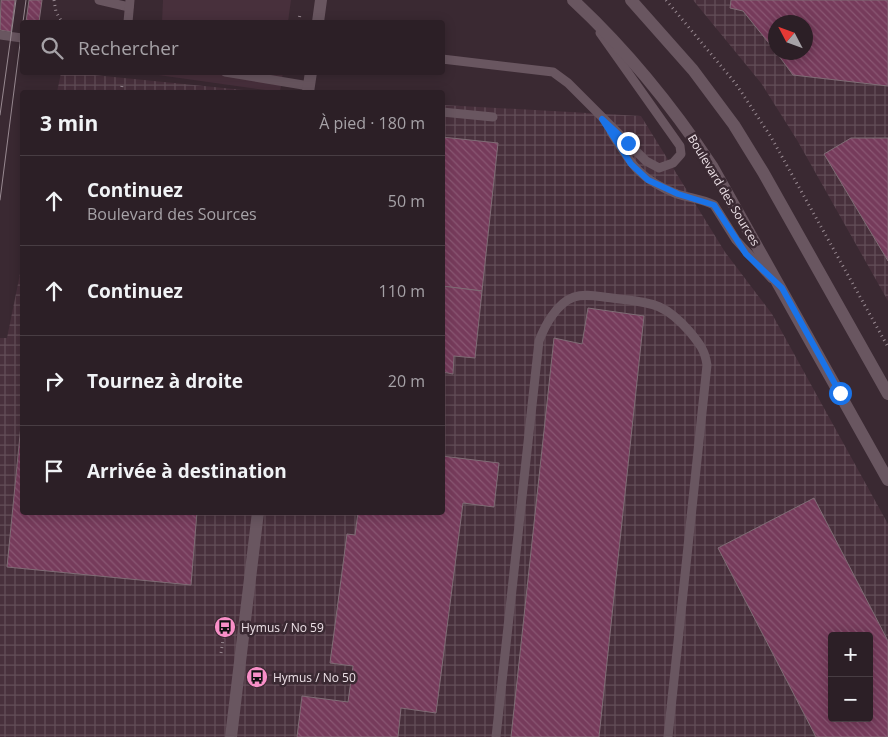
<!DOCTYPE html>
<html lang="fr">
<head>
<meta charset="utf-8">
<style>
  body { margin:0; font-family:"Open Sans",sans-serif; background:#34272e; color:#f1f3f6 }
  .controls { position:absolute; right:15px; bottom:15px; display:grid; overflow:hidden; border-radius:5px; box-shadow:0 2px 12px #0003 }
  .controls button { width:45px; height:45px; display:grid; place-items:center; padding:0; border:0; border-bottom:1px solid #483d43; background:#2c1f26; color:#f1f3f6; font:25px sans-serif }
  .compass { position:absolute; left:768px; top:15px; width:45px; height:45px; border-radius:50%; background:#2c1f26; box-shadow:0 2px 12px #0003; rotate:311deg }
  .stop { position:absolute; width:15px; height:15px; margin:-11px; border:4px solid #1a73e8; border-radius:50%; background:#fff }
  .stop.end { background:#1a73e8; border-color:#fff; box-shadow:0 1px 5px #0008 }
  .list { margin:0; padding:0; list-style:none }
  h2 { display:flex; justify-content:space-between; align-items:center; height:65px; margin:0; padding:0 20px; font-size:21px }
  h2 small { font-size:16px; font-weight:400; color:#a6a2a7 }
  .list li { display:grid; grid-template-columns:32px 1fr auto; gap:15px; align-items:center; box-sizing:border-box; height:90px; padding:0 20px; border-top:1px solid #483d43 }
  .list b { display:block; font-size:19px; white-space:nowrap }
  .list p { margin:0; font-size:16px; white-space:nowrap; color:#a6a2a7 }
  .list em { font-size:16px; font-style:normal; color:#a6a2a7 }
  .icon { flex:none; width:28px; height:28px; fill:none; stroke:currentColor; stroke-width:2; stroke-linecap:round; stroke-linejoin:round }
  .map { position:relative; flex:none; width:888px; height:737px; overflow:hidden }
  .search { position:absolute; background:#2c1f26; box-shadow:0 2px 12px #0003; left:20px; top:20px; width:425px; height:55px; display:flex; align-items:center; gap:12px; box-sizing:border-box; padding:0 18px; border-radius:5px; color:#a6a2a7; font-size:19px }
  .panel { position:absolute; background:#2c1f26; box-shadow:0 2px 12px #0003; left:20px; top:90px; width:425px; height:425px; border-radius:5px }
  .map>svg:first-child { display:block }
</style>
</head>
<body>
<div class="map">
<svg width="888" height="737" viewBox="0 0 888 737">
  <defs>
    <pattern id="industrial-grid" width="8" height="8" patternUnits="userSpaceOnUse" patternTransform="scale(1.25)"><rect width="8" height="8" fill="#48303c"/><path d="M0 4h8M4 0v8" fill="none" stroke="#634e58"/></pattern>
    <pattern id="building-back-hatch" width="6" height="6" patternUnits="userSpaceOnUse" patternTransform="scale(1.25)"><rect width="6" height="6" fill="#763b5b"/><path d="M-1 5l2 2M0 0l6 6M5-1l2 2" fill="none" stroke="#8a5773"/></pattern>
  </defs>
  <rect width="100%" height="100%" fill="#3a2932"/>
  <g fill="#48303c">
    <polygon points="163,0 291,0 288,22 162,22"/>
    <polygon points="158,72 283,73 280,92 158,75"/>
  </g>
  <g fill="url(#industrial-grid)" fill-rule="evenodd">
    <path d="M693,0H888V301L797,140L761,83ZM776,22H806V52H776Z"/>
    <polygon points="61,73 74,73 263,92 57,92"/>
    <path d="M443,105L641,116L725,252L772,314L888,524V737H0V338H7L22,264V512H442ZM832,636H869V718H832Z"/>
  </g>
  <g fill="url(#building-back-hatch)" stroke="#7f6c75" fill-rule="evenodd">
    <polygon points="1,0 15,0 11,32 0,30"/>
    <polygon points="29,0 42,0 39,22 26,22"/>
    <polygon points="731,0 888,0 888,86 793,75 776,52 806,52 806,22 776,22 776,52 743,11 730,8"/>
    <polygon points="442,137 498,143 482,291 442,286"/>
    <polygon points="851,138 888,138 888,261 824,154"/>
    <polygon points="442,286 482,291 475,358 454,356 453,374 442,372"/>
    <polygon points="588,308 644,316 599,737 511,737 554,338 582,344"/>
    <polygon points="21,425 22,512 197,512 191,585 7,567"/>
    <polygon points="442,456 499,463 494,507 463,503 436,713 401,708 398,737 297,737 302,696 348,702 353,666 330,663 347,534 355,535 358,512 442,512"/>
    <path d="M814,498L888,641V737H816L718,548ZM832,636H869V718H832Z"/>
  </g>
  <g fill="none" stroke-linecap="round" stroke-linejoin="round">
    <g stroke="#998a92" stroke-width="3" stroke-dasharray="1 4" stroke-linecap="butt">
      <polyline points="54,0 56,12 62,22"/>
      <polyline points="666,0 736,84 771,137 888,347"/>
      <polyline points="299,22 300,13"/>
      <polyline points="121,92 122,86"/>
      <polyline points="221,653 225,627"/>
    </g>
    <g stroke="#695660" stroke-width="9">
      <polyline points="99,0 129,7"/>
      <polyline points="128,22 130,0"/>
      <polyline points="0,35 22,38"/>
      <polyline points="442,59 553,72 568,83 646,161 659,168 673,163 681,154 680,146 600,33"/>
      <polyline points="225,72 309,86"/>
      <polyline points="442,112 493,117"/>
      <path d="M611,132C631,164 639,179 677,194C689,198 703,199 714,205L736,240L772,279"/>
      <path d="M496,737L539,341C545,325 557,303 574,297C586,293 600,297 612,298C650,303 663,301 690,332C699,343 705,350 707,365L668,737"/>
    </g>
    <g stroke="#695660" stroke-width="12">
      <polyline points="318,22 321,0"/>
      <polyline points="308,92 311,72"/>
      <polyline points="231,737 258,512"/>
    </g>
    <g stroke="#695660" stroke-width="12">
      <path d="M573,0C626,49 672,106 712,166L888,480"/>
      <polyline points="631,0 693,70 734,125 763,172 888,394"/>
    </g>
    <g stroke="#988991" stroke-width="1">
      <polyline points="23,22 26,0"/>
      <polyline points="0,115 16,0"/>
      <polyline points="0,200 22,28"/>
    </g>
  </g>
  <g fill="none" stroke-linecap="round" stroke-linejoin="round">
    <polyline stroke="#1a73e8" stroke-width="6" points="628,143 602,119 631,164 648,180 678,194 714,205 746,254 782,288 840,393"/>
  </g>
  <defs>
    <g id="bus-disc" transform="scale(1.125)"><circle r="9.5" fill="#f98fc8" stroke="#3a2932"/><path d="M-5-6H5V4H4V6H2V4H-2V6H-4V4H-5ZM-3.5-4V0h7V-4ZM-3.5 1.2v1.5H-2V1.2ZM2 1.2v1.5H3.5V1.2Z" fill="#111"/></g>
  </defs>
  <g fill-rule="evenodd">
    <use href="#bus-disc" x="225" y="627"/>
    <use href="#bus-disc" x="257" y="677"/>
  </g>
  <g text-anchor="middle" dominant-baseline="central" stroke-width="5" stroke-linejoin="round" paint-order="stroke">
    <g font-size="12" fill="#ede1e7" stroke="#3a2932">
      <text transform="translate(724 190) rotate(59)">Boulevard des Sources</text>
    </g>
    <g font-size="12" fill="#ede1e7" stroke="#3a2932" text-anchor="start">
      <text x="241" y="627">Hymus / No 59</text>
      <text x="273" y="677">Hymus / No 50</text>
    </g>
  </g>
</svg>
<div class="controls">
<button>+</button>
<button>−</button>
</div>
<svg class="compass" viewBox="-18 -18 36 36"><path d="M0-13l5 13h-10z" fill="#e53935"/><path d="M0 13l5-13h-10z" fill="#a6a2a7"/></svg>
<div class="stop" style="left:840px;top:393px"></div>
<div class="stop end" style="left:628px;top:143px"></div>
<div class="search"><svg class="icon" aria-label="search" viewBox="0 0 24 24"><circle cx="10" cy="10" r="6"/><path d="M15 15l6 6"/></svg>Rechercher</div>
<section class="panel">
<h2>3 min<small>À pied · 180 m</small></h2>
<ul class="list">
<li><svg class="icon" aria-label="ahead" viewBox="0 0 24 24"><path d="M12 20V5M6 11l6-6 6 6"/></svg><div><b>Continuez</b><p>Boulevard des Sources</p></div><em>50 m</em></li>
<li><svg class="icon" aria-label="ahead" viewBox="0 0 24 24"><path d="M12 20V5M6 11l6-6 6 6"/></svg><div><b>Continuez</b></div><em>110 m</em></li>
<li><svg class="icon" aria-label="right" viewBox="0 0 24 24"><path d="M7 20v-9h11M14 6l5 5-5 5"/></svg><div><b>Tournez à droite</b></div><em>20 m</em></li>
<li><svg class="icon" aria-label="arrive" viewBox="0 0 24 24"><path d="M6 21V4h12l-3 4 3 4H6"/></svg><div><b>Arrivée à destination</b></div></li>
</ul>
</section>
</div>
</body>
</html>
